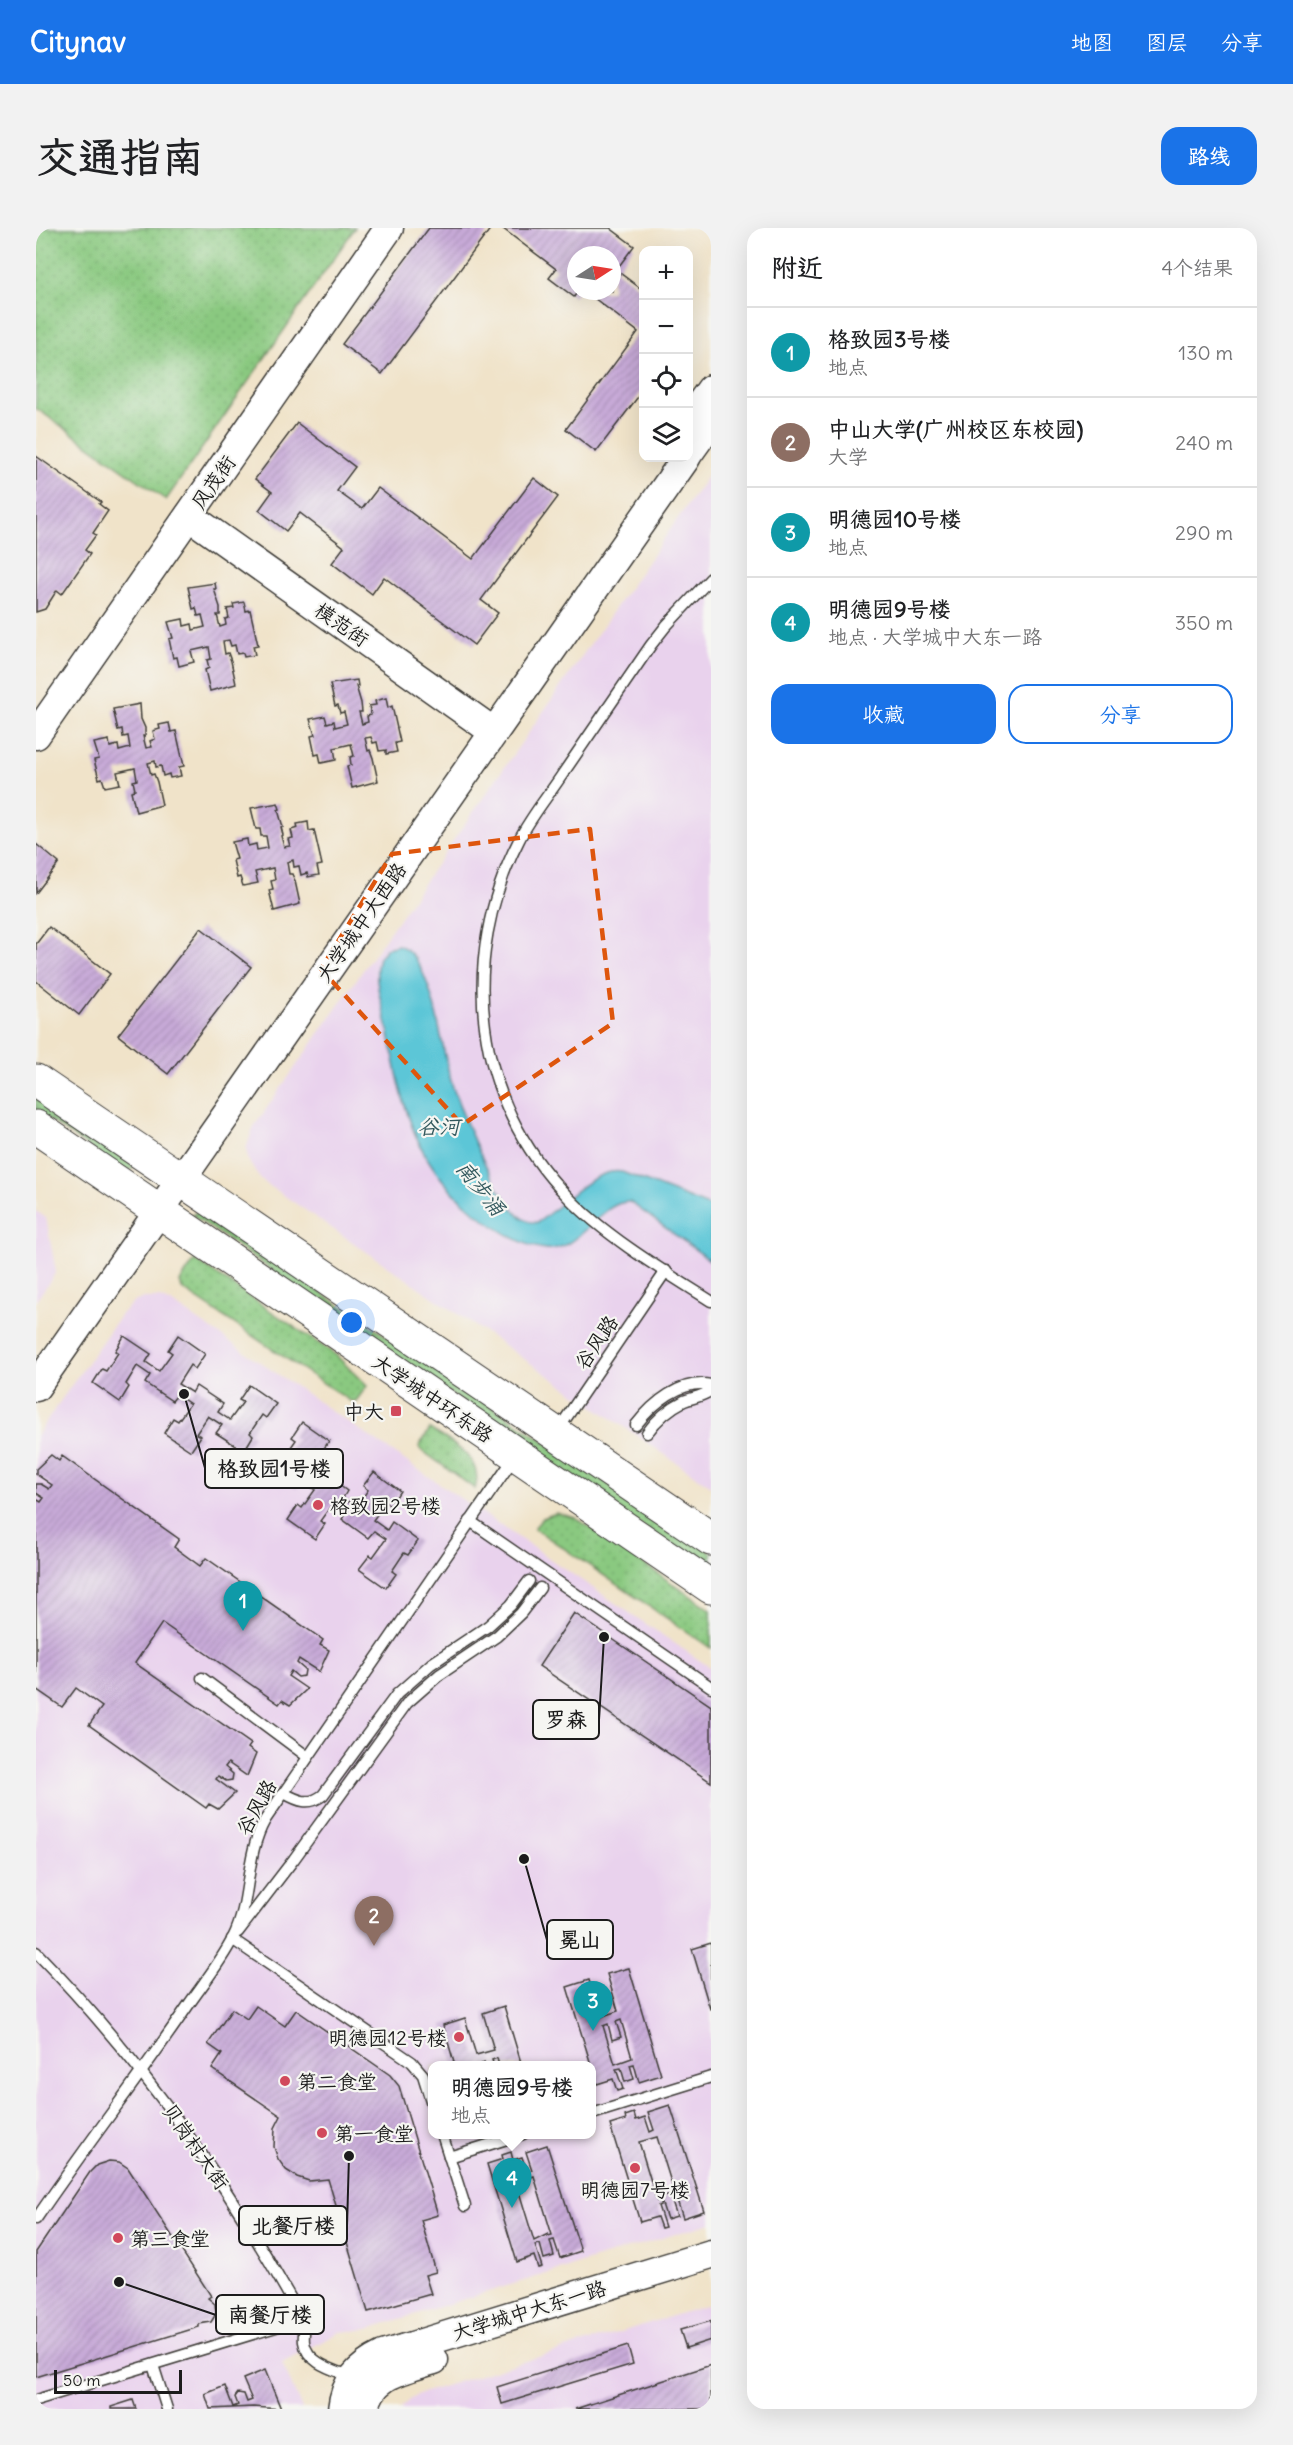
<!DOCTYPE html>
<html lang="zh">
<head>
<meta charset="utf-8">
<style>
  body { margin:0; font-family:Delius,"LXGW WenKai TC",sans-serif; background:#f2f2f2; color:#202124 }
  .controls { position:absolute; right:18px; top:18px; display:grid; overflow:hidden; border-radius:12px; box-shadow:0 6px 24px #0002 }
  .controls button { width:54px; height:54px; display:grid; place-items:center; padding:0; border:0; border-bottom:2px solid #e0e0e0; background:#fff; color:#202124; font:30px sans-serif }
  .compass { position:absolute; left:531px; top:18px; width:54px; height:54px; border-radius:50%; background:#fff; box-shadow:0 6px 24px #0002; rotate:78deg }
  .scale { position:absolute; left:18px; bottom:15px; width:128px; box-sizing:border-box; padding-left:6px; border:3px solid #1c1c1c; border-top:0; font-size:16px; line-height:21px; white-space:nowrap; color:#1c1c1c; -webkit-text-stroke:4px #f6f6f2; paint-order:stroke }
  .you { position:absolute; left:316px; top:1095px; width:21px; height:21px; margin:-15px; border:4px solid #fff; border-radius:50%; background:#1a73e8; box-shadow:0 0 0 9px #1a73e833 }
  .badge { display:grid; place-items:center; width:39px; height:39px; border-radius:50%; background:#1a73e8; color:#fff; font-size:20px; font-weight:700 }
  .pin { position:absolute; translate:-50% -50px; filter:drop-shadow(0 2px 3px #0008) }
  .pin::after { content:''; position:absolute; top:32px; width:21px; height:18px; background:inherit; clip-path:polygon(0 0,100% 0,50% 100%) }
  .popup { position:absolute; left:392px; top:1833px; width:168px; height:78px; box-sizing:border-box; display:grid; place-content:center; border-radius:12px; background:#fff; filter:drop-shadow(0 2px 4px #0005); font-size:20px; white-space:nowrap; color:#757577 }
  .popup b { font-size:22px; color:#202124 }
  .popup::after { content:''; position:absolute; left:50%; top:100%; margin-left:-12px; border:12px solid transparent; border-top-color:#fff }
  .list { margin:0; padding:0; list-style:none }
  h2 { display:flex; justify-content:space-between; align-items:center; height:78px; margin:0; padding:0 24px; font-size:26px }
  h2 small { font-size:20px; font-weight:400; color:#757577 }
  .list li { display:grid; grid-template-columns:39px 1fr auto; gap:18px; align-items:center; box-sizing:border-box; height:90px; padding:0 24px; border-top:2px solid #e0e0e0 }
  .list b { display:block; font-size:22px; white-space:nowrap }
  .list p { margin:0; font-size:20px; white-space:nowrap; color:#757577 }
  .list em { font-size:20px; font-style:normal; color:#757577 }
  .actions { display:flex; gap:12px; padding:18px 24px }
  .actions a { flex:1; padding:14px 0; border:2px solid #1a73e8; border-radius:18px; text-align:center; font-size:21px; color:#1a73e8 }
  .actions .main { background:#1a73e8; color:#fff }
  .icon { flex:none; width:33px; height:33px; fill:none; stroke:currentColor; stroke-width:2; stroke-linecap:round; stroke-linejoin:round }
  .map { position:relative; flex:none; width:675px; height:2181px; overflow:hidden; border-radius:18px }
  header { display:flex; align-items:center; gap:36px; box-sizing:border-box; height:84px; padding:0 30px; background:#1a73e8; color:#fff }
  header strong { font-size:28px }
  nav { display:flex; gap:33px; margin-inline-start:auto; font-size:21px }
  .intro { display:flex; align-items:center; justify-content:space-between; box-sizing:border-box; height:144px; padding:0 36px }
  h1 { margin:0; font-size:42px }
  .button { padding:15px 27px; border-radius:18px; background:#1a73e8; color:#fff; font-size:21px; font-weight:700 }
  main { display:flex; gap:36px; padding:0 36px }
  aside { flex:1; background:#fff; border-radius:18px; box-shadow:0 6px 24px #0002 }
  .map>svg:first-child { display:block }
</style>
</head>
<body>
<header>
<strong>Citynav</strong>
<nav><a>地图</a><a>图层</a><a>分享</a></nav>
</header>
<div class="intro"><h1>交通指南</h1><a class="button">路线</a></div>
<main>
<div class="map">
<svg width="675" height="2181" viewBox="0 0 675 2181">
  <defs>
    <pattern id="grass-dots" width="8" height="8" patternUnits="userSpaceOnUse" patternTransform="scale(1.5)"><rect width="8" height="8" fill="#8ac980"/><path d="M2 2h.1M6 6h.1" fill="none" stroke="#76ac6e" stroke-width="1.8" stroke-linecap="round"/></pattern>
    <pattern id="building-hatch" width="6" height="6" patternUnits="userSpaceOnUse" patternTransform="scale(1.5)"><rect width="6" height="6" fill="#c8aad8"/><path d="M-1 1l2-2M0 6l6-6M5 7l2-2" fill="none" stroke="#ab92b9"/></pattern>
  </defs>
  <rect width="100%" height="100%" fill="#f6f6f2"/>
  <filter id="ink" filterUnits="userSpaceOnUse"><feTurbulence type="fractalNoise" baseFrequency=".0167" numOctaves="2"/><feDisplacementMap in="SourceGraphic" scale="12" xChannelSelector="R" yChannelSelector="G"/><feConvolveMatrix kernelMatrix="1 2 1 2 8 2 1 2 1" color-interpolation-filters="sRGB"/></filter>
  <filter id="wash" filterUnits="userSpaceOnUse"><feTurbulence type="fractalNoise" baseFrequency=".008" numOctaves="4" result="noise"/><feDisplacementMap in="SourceGraphic" scale="24" xChannelSelector="R" yChannelSelector="G"/><feGaussianBlur stdDeviation="1.35" result="paint"/><feColorMatrix in="noise" values="0 0 0 0 0 0 0 0 0 0 0 0 0 0 0 0 0 1.4 0 .05"/><feComposite in="paint" operator="in"/></filter>
  <g filter="url(#wash)">
    <rect width="100%" height="100%" fill="#f0e3c9"/>
    <g fill="#e9d2ed" fill-rule="evenodd">
      <polygon points="675,243 675,1258 225,952 213,934 210,921 217,900"/>
      <polygon points="0,983 10,990 20,1044 0,1073"/>
      <path d="M108,1070H123L138,1076L675,1440V1995L332,2101L304,2104L246,2135L266,2181H0V1208L86,1085L98,1074ZM396,1838H556V1906H396Z"/>
      <polygon points="675,2076 675,2181 364,2181 375,2171 389,2164"/>
    </g>
    <g fill="url(#grass-dots)" stroke="#53724e" stroke-width="1.5">
      <polygon points="0,0 319,0 130,272 0,180"/>
      <polygon points="0,867 98,938 92,944 88,943 0,883"/>
      <polygon points="162,983 675,1324 675,1346 156,987"/>
      <polygon points="159,1032 300,1127 331,1158 320,1173 314,1173 146,1061 144,1054"/>
      <path d="M394,1201C415,1215 449,1230 439,1261L384,1221L383,1218Z"/>
      <polygon points="520,1285 540,1290 675,1382 675,1420 498,1300 507,1290"/>
    </g>
    <path fill="#5cc6d7" stroke="#3c717a" stroke-width="1.5" d="M362,717C374,721 381,732 386,743C402,777 405,817 415,853C423,880 470,1003 502,994C525,979 557,939 586,944L675,979V1033L594,974C565,971 543,1025 509,1021C487,1018 465,1003 448,991C377,939 368,882 352,801C347,779 336,751 343,729L351,720Z"/>
    <g id="blocks">
      <g fill="url(#building-hatch)" fill-rule="evenodd">
        <polygon points="393,0 455,0 346,146 306,116"/>
        <polygon points="466,0 574,0 598,18 580,42 608,63 608,161 560,224 530,201 602,104 549,63 576,63 576,27 540,27 540,63 542,63 538,69 513,50 520,41"/>
        <polygon points="261,195 319,239 301,263 326,281 342,260 437,331 498,250 522,269 445,372 462,385 438,417 348,349 336,366 296,335 308,319 264,285 250,303 223,282 236,264 219,251"/>
        <polygon points="0,228 65,274 63,276 72,283 57,305 60,307 49,322 54,326 26,366 21,362 9,381 0,384"/>
        <polygon points="179,355 180,361 178,361 184,379 184,387 181,387 184,399 190,397 189,391 193,390 191,381 198,380 197,376 208,374 210,383 214,382 222,417 217,418 219,427 208,429 207,425 201,426 199,417 195,418 193,412 187,413 189,426 192,425 195,433 200,456 174,463 169,442 173,440 171,432 175,431 173,419 155,423 158,434 143,438 141,429 137,430 133,411 137,410 132,394 147,391 148,398 156,396 157,402 169,399 166,387 162,388 160,380 157,381 152,359"/>
        <polygon points="321,452 322,458 320,458 325,475 326,484 323,484 326,496 332,494 331,488 335,487 333,478 340,477 339,473 350,470 352,480 356,478 364,514 359,515 361,524 350,526 350,522 343,523 341,514 337,515 335,509 329,510 332,523 334,522 337,530 342,553 316,560 311,538 315,537 314,529 318,528 315,516 298,520 300,532 285,535 283,526 279,527 275,508 279,507 274,491 289,488 291,495 298,493 299,499 311,496 308,484 304,485 302,477 299,478 294,456"/>
        <polygon points="104,476 105,491 109,500 109,508 107,508 110,520 116,519 114,513 119,511 117,503 124,501 123,497 133,495 135,504 140,503 148,538 143,539 145,548 134,550 133,546 127,548 125,538 120,539 119,533 112,535 115,547 118,546 121,554 126,577 100,584 95,563 99,562 97,553 101,552 99,540 81,544 84,556 69,559 66,550 63,551 58,532 63,531 58,515 73,512 74,519 82,517 83,523 94,520 92,508 87,509 86,501 82,502 77,481"/>
        <polygon points="242,575 244,581 242,582 247,599 245,599 247,607 245,608 248,619 254,618 252,611 257,610 255,602 262,600 261,596 272,594 273,603 278,602 286,637 281,638 283,647 272,649 271,645 265,647 263,638 258,639 257,632 251,634 253,646 256,646 259,653 264,676 238,683 233,662 237,661 235,653 239,652 237,640 219,644 222,655 207,658 204,649 201,650 197,632 201,631 196,614 211,611 212,618 220,616 221,622 232,620 230,608 225,608 224,601 220,601 215,580"/>
        <polygon points="0,616 23,635 0,665"/>
        <polygon points="13,699 74,746 43,787 0,753 0,716"/>
        <polygon points="165,700 215,739 132,846 82,807"/>
        <polygon points="142,1107 169,1126 159,1141 154,1137 142,1156 156,1165 160,1158 187,1176 182,1184 194,1192 207,1174 203,1172 213,1157 240,1176 230,1190 226,1187 214,1205 217,1208 208,1223 180,1205 186,1197 172,1188 160,1206 165,1208 155,1223 128,1205 137,1190 142,1193 154,1176 141,1167 136,1173 109,1155 114,1147 101,1138 90,1156 93,1159 84,1174 57,1155 66,1141 70,1143 82,1125 79,1123 88,1108 115,1126 110,1134 123,1143 136,1125 132,1122"/>
        <polygon points="266,1194 293,1213 283,1228 279,1225 267,1243 279,1252 285,1244 311,1263 307,1270 320,1279 332,1262 327,1258 338,1244 364,1263 354,1278 350,1274 337,1292 351,1302 356,1294 382,1313 372,1327 368,1325 356,1343 360,1346 350,1360 323,1341 334,1327 337,1329 350,1311 338,1303 332,1310 306,1291 310,1285 297,1275 284,1293 289,1296 279,1311 252,1292 262,1277 266,1280 279,1262 266,1252 260,1260 234,1241 244,1227 248,1229 260,1212 256,1209"/>
        <polygon points="15,1227 23,1233 26,1228 143,1311 138,1319 164,1338 170,1330 287,1412 284,1417 293,1422 283,1444 263,1431 261,1435 269,1442 268,1448 262,1449 255,1443 252,1448 271,1461 254,1477 246,1472 243,1476 126,1395 99,1435 215,1516 212,1520 220,1526 211,1548 192,1535 189,1539 197,1546 196,1552 190,1553 182,1548 180,1551 199,1565 182,1581 173,1576 170,1580 53,1497 66,1479 40,1460 26,1479 0,1461 0,1271 5,1274 8,1270 0,1265 0,1256 5,1256 13,1261 16,1257 0,1246 0,1241"/>
        <polygon points="538,1385 675,1478 675,1554 503,1438"/>
        <polygon points="675,1715 675,1781 674,1781 656,1721"/>
        <path d="M593,1740L625,1847L603,1854L598,1836L594,1837L598,1851L589,1854L585,1840L580,1841L587,1861L581,1863L577,1851L561,1856L531,1759L553,1752L564,1789L582,1783L571,1746ZM585,1792L596,1830L579,1836L567,1798L572,1796L576,1812L585,1809L580,1794Z"/>
        <polygon points="220,1778 249,1798 260,1782 354,1847 363,1858 402,1987 385,1992 400,2044 389,2047 395,2066 332,2084 292,1951 273,1953 261,1949 250,1942 242,1931 238,1919 239,1900 245,1888 176,1841 186,1826 172,1816 196,1781 211,1791"/>
        <polygon points="468,1778 486,1838 463,1838 461,1830 456,1832 458,1838 449,1838 448,1834 443,1838 419,1838 407,1797 429,1790 440,1827 458,1822 447,1785"/>
        <path d="M634,1877L668,1983L647,1990L641,1972L636,1973L641,1988L631,1991L626,1976L622,1978L629,1999L625,2000L621,1989L604,1994L574,1897L590,1892L589,1888L598,1885L600,1892L609,1889L614,1904L618,1902L612,1884ZM621,1909L639,1967L624,1969L625,1972L621,1973L603,1914Z"/>
        <path d="M511,1917L545,2023L524,2030L518,2012L514,2013L518,2028L508,2031L504,2016L499,2017L506,2039L502,2040L498,2028L481,2034L451,1936L467,1931L466,1927L475,1924L477,1932L486,1929L491,1944L496,1942L490,1924ZM498,1948L516,2007L512,2008V2006L498,2013L480,1954Z"/>
        <polygon points="73,1933 83,1934 92,1940 175,2068 172,2070 179,2076 180,2086 175,2094 163,2096 163,2099 0,2149 0,2024 54,1944 61,1937"/>
        <polygon points="675,2093 675,2112 650,2120 644,2102"/>
        <polygon points="592,2118 597,2136 466,2176 461,2159"/>
        <polygon points="675,2137 675,2181 539,2181"/>
        <polygon points="229,2142 245,2181 217,2179 174,2181 169,2166 189,2158 197,2179 202,2177 199,2169 202,2165 208,2166 211,2174 216,2172 207,2151"/>
        <polygon points="97,2172 100,2181 75,2181 75,2179"/>
      </g>
    </g>
  </g>
  <g filter="url(#ink)">
    <use href="#blocks" fill-opacity="0" stroke="#3c3a36" stroke-width="1.5"/>
    <g fill="none" stroke-linecap="round" stroke-linejoin="round">
      <g stroke="#3c3a36" stroke-width="13">
        <g id="lane">
          <path d="M675,350L630,398L615,417C586,459 557,502 528,544C513,567 495,588 483,612C422,732 437,872 532,969C569,1008 629,1044 675,1073"/>
          <path d="M600,1197C617,1175 645,1151 675,1157"/>
          <polyline points="522,1202 630,1043"/>
          <path d="M611,1205C621,1191 632,1181 648,1173C658,1169 666,1169 675,1162"/>
          <polyline points="434,1293 675,1459"/>
          <polyline points="166,1450 272,1529"/>
          <path d="M248,1565C262,1573 273,1578 287,1567L361,1466L395,1436L452,1398L475,1377L493,1353"/>
          <polyline points="202,1704 258,1631 371,1475 403,1447 461,1408 485,1385 504,1360"/>
          <polyline points="196,1711 376,1834 387,1847 396,1876"/>
          <path d="M0,1724C108,1835 192,1955 266,2091C270,2100 267,2106 268,2114C271,2136 299,2142 316,2149"/>
          <polyline points="556,1886 675,1849"/>
          <polyline points="406,1906 429,1978"/>
          <polyline points="413,1929 487,1906"/>
          <path d="M0,1991C49,1919 102,1851 151,1779C166,1757 185,1734 197,1710C216,1673 208,1629 229,1592L478,1230"/>
          <polyline points="117,2137 131,2181"/>
          <polyline points="0,2172 266,2091"/>
        </g>
      </g>
      <g stroke="#3c3a36" stroke-width="31">
        <g id="secondary">
          <polyline points="652,193 675,161"/>
          <polyline points="652,226 675,194"/>
          <polyline points="153,288 458,504"/>
          <polyline points="0,507 353,0"/>
          <polyline points="0,1159 650,230"/>
          <path d="M306,2181C309,2154 322,2139 347,2127L675,2026"/>
          <path d="M329,2181C334,2146 370,2141 398,2132"/>
        </g>
      </g>
      <g stroke="#3c3a36" stroke-width="35">
        <g id="primary">
          <polyline points="0,853 675,1311"/>
          <polyline points="0,899 675,1359"/>
        </g>
      </g>
      <use href="#lane" stroke="#fff" stroke-width="10"/>
      <use href="#secondary" stroke="#fff" stroke-width="28"/>
      <use href="#primary" stroke="#fff" stroke-width="33"/>
    </g>
  </g>
  <path fill="none" stroke="#de560d" stroke-width="4.5" stroke-dasharray="12 8" stroke-linejoin="round" d="M554,601L577,795L426,897L285,741L356,626Z"/>
  <g fill="#d1495b" stroke="#f6f6f2" stroke-width="2">
    <rect x="354" y="1177" width="12" height="12" rx="3"/>
    <circle cx="282" cy="1277" r="6"/>
    <circle cx="423" cy="1809" r="6"/>
    <circle cx="249" cy="1853" r="6"/>
    <circle cx="286" cy="1905" r="6"/>
    <circle cx="599" cy="1940" r="6"/>
    <circle cx="82" cy="2010" r="6"/>
  </g>
  <g text-anchor="middle" dominant-baseline="central" stroke-width="4.5" stroke-linejoin="round" paint-order="stroke">
    <g font-size="20" fill="#1c1c1c" stroke="#f6f6f2">
      <text transform="translate(177 254) rotate(-55)">风茂街</text>
      <text transform="translate(306 396) rotate(35)">模范街</text>
      <text transform="translate(325 694) rotate(-55)">大学城中大西路</text>
      <text transform="translate(560 1114) rotate(-56)">谷风路</text>
      <text transform="translate(397 1170) rotate(34)">大学城中环东路</text>
      <text transform="translate(220 1579) rotate(-61)">谷风路</text>
      <text transform="translate(160 1918) rotate(55)">贝岗村大街</text>
      <text transform="translate(493 2082) rotate(-17)">大学城中大东一路</text>
    </g>
    <g font-size="20" fill="#1c1c1c" stroke="#f6f6f2" text-anchor="start">
      <text x="348" y="1183" text-anchor="end">中大</text>
      <text x="294" y="1277">格致园2号楼</text>
      <text x="411" y="1809" text-anchor="end">明德园12号楼</text>
      <text x="261" y="1853">第二食堂</text>
      <text x="298" y="1905">第一食堂</text>
      <text x="599" y="1961" text-anchor="middle">明德园7号楼</text>
      <text x="94" y="2010">第三食堂</text>
    </g>
    <g font-size="21" font-style="italic" fill="#32585d" stroke="#f6f6f2">
      <text x="403" y="898">谷河</text>
      <text transform="translate(445 960) rotate(51)">南步涌</text>
    </g>
  </g>
  <path fill="none" stroke="#1c1c1c" stroke-width="2" d="M148 1166L169 1240M568 1409L563 1492M488 1631L511 1712M313 1928L311 1998M83 2054L180 2087"/>
  <g fill="#1c1c1c" stroke="#f6f6f2" stroke-width="2">
    <circle cx="148" cy="1166" r="6"/>
    <circle cx="568" cy="1409" r="6"/>
    <circle cx="488" cy="1631" r="6"/>
    <circle cx="313" cy="1928" r="6"/>
    <circle cx="83" cy="2054" r="6"/>
  </g>
  <g fill="#f6f6f2" stroke="#1c1c1c" stroke-width="2">
    <rect x="169" y="1221" width="138" height="39" rx="6"/>
    <rect x="497" y="1472" width="66" height="39" rx="6"/>
    <rect x="511" y="1692" width="66" height="39" rx="6"/>
    <rect x="203" y="1978" width="108" height="39" rx="6"/>
    <rect x="180" y="2067" width="108" height="39" rx="6"/>
  </g>
  <g font-size="21" text-anchor="middle" font-weight="bold" fill="#1c1c1c">
    <text x="238" y="1248">格致园1号楼</text>
    <text x="530" y="1499">罗森</text>
    <text x="544" y="1719">冕山</text>
    <text x="257" y="2005">北餐厅楼</text>
    <text x="234" y="2094">南餐厅楼</text>
  </g>
</svg>
<div class="controls">
<button>+</button>
<button>−</button>
<button><svg class="icon" aria-label="locate" viewBox="0 0 24 24"><circle cx="12" cy="12" r="6"/><path d="M12 2v4M12 18v4M2 12h4M18 12h4"/></svg></button>
<button><svg class="icon" aria-label="layers" viewBox="0 0 24 24"><path d="M12 4l9 5-9 5-9-5zM3 14l9 5 9-5"/></svg></button>
</div>
<svg class="compass" viewBox="-18 -18 36 36"><path d="M0-13l5 13h-10z" fill="#e53935"/><path d="M0 13l5-13h-10z" fill="#757577"/></svg>
<div class="scale">50 m</div>
<div class="you"></div>
<div class="pin badge" style="left:207px;top:1403px;background:#0f9aa8">1</div>
<div class="pin badge" style="left:338px;top:1718px;background:#8d6e63">2</div>
<div class="pin badge" style="left:557px;top:1803px;background:#0f9aa8">3</div>
<div class="pin badge" style="left:476px;top:1980px;background:#0f9aa8">4</div>
<div class="popup"><b>明德园9号楼</b>地点</div>
</div>
<aside>
<h2>附近<small>4个结果</small></h2>
<ul class="list">
<li><span class="badge" style="background:#0f9aa8">1</span><div><b>格致园3号楼</b><p>地点</p></div><em>130 m</em></li>
<li><span class="badge" style="background:#8d6e63">2</span><div><b>中山大学(广州校区东校园)</b><p>大学</p></div><em>240 m</em></li>
<li><span class="badge" style="background:#0f9aa8">3</span><div><b>明德园10号楼</b><p>地点</p></div><em>290 m</em></li>
<li><span class="badge" style="background:#0f9aa8">4</span><div><b>明德园9号楼</b><p>地点 · 大学城中大东一路</p></div><em>350 m</em></li>
</ul>
<div class="actions"><a class="main">收藏</a><a>分享</a></div>
</aside>
</main>
</body>
</html>
